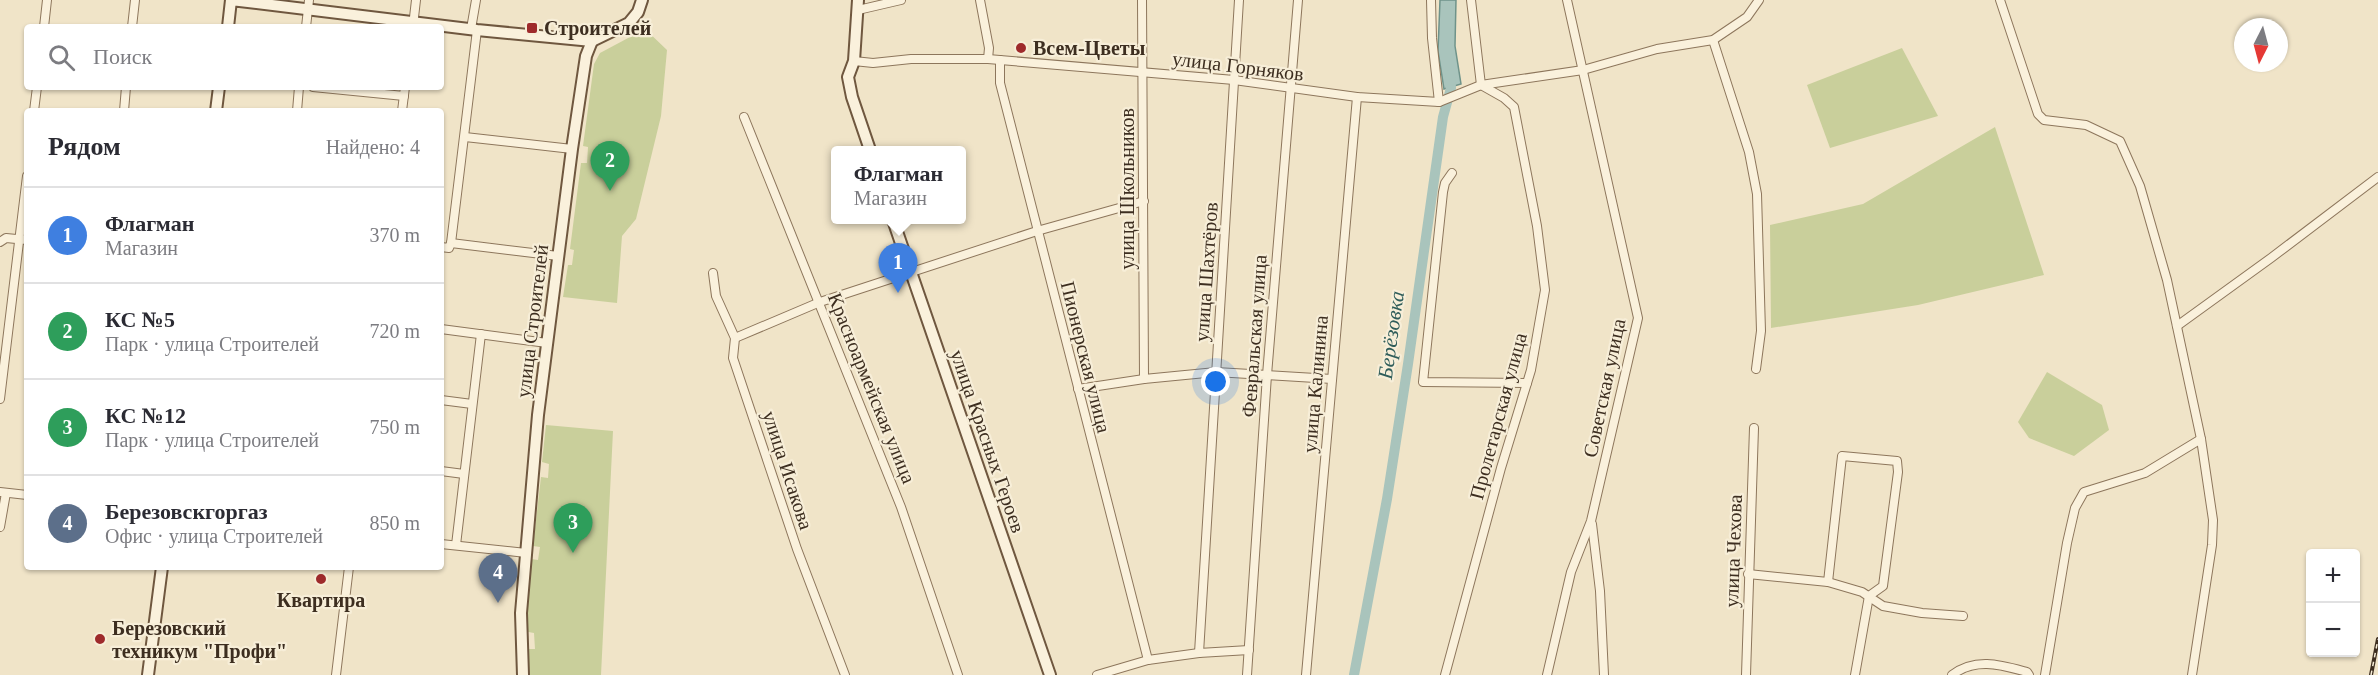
<!DOCTYPE html>
<html lang="ru">
<head>
<meta charset="utf-8">
<style>
  body { margin:0; font-family:Georgia,serif; background:#f2f2f3; color:#2b2b33 }
  .controls { position:absolute; right:18px; bottom:18px; display:grid; overflow:hidden; border-radius:6px; box-shadow:0 2px 4px #0004 }
  .controls button { width:54px; height:54px; display:grid; place-items:center; padding:0; border:0; border-bottom:2px solid #e1e1e2; background:#fff; color:#2b2b33; font:30px sans-serif }
  .compass { position:absolute; left:2234px; top:18px; width:54px; height:54px; border-radius:50%; background:#fff; box-shadow:0 2px 4px #0004; rotate:186deg }
  .you { position:absolute; left:1216px; top:382px; width:21px; height:21px; margin:-15px; border:4px solid #fff; border-radius:50%; background:#1a73e8; box-shadow:0 0 0 9px #1a73e833 }
  .badge { display:grid; place-items:center; width:39px; height:39px; border-radius:50%; background:#7c3aed; color:#fff; font-size:20px; font-weight:700 }
  .pin { position:absolute; translate:-50% -50px; filter:drop-shadow(0 2px 3px #0008) }
  .pin::after { content:''; position:absolute; top:32px; width:21px; height:18px; background:inherit; clip-path:polygon(0 0,100% 0,50% 100%) }
  .popup { position:absolute; left:831px; top:146px; width:135px; height:78px; box-sizing:border-box; display:grid; place-content:center; border-radius:6px; background:#fff; filter:drop-shadow(0 2px 4px #0005); font-size:20px; white-space:nowrap; color:#7c7c81 }
  .popup b { font-size:22px; color:#2b2b33 }
  .popup::after { content:''; position:absolute; left:50%; top:100%; margin-left:-12px; border:12px solid transparent; border-top-color:#fff }
  .list { margin:0; padding:0; list-style:none }
  h2 { display:flex; justify-content:space-between; align-items:center; height:78px; margin:0; padding:0 24px; font-size:26px }
  h2 small { font-size:20px; font-weight:400; color:#7c7c81 }
  .list li { display:grid; grid-template-columns:39px 1fr auto; gap:18px; align-items:center; box-sizing:border-box; height:96px; padding:0 24px; border-top:2px solid #e1e1e2 }
  .list b { display:block; font-size:22px; white-space:nowrap }
  .list p { margin:0; font-size:20px; white-space:nowrap; color:#7c7c81 }
  .list em { font-size:20px; font-style:normal; color:#7c7c81 }
  .icon { flex:none; width:33px; height:33px; fill:none; stroke:currentColor; stroke-width:2; stroke-linecap:round; stroke-linejoin:round }
  .map { position:relative; flex:none; width:2378px; height:675px; overflow:hidden }
  .search { position:absolute; background:#fff; box-shadow:0 2px 4px #0004; left:24px; top:24px; width:420px; height:66px; display:flex; align-items:center; gap:15px; box-sizing:border-box; padding:0 21px; border-radius:6px; color:#7c7c81; font-size:22px }
  .panel { position:absolute; background:#fff; box-shadow:0 2px 4px #0004; left:24px; top:108px; width:420px; height:462px; border-radius:6px }
  .map>svg:first-child { display:block }
</style>
</head>
<body>
<div class="map">
<svg width="2378" height="675" viewBox="0 0 2378 675">
  <rect width="100%" height="100%" fill="#f0e4c8"/>
  <g fill="#c9cf9b">
    <polygon points="645,29 667,50 661,116 636,219 622,236 617,303 563,297 568,265 572,265 574,250 570,249 581,163 587,163 588,147 583,146 594,64 600,53"/>
    <polygon points="1902,48 1938,116 1830,148 1807,85"/>
    <polygon points="1995,127 2044,275 1918,305 1771,328 1770,225 1863,204"/>
    <polygon points="2047,372 2102,405 2109,430 2074,456 2029,438 2018,422"/>
    <polygon points="546,425 613,431 601,675 528,675 526,649 535,649 534,633 523,631 531,559 538,560 540,547 533,546 541,477 548,478 549,464 542,462"/>
  </g>
  <polygon fill="#a9c4bc" stroke="#6f938a" stroke-width="1.5" points="1440,0 1456,0 1455,46 1461,84 1444,89 1438,51"/>
  <g fill="none" stroke-linecap="round" stroke-linejoin="round">
    <polyline stroke="#a9c4bc" stroke-width="10" points="1354,675 1387,499 1408,364 1443,117 1451,88 1450,75"/>
    <g stroke="#8d765c" stroke-width="10">
      <g id="street">
        <polyline points="980,0 989,48 988,59"/>
        <polyline points="1142,0 1144,379"/>
        <polyline points="1431,0 1432,38 1439,102"/>
        <polyline points="2000,0 2038,114 2044,120 2086,125 2120,141 2140,186 2167,280 2201,439 2213,520 2212,545 2192,675"/>
        <polyline points="858,10 901,0"/>
        <polyline points="413,26 416,0"/>
        <polyline points="44,27 47,0"/>
        <polyline points="132,27 135,0"/>
        <polyline points="306,27 309,0"/>
        <polyline points="471,29 476,0"/>
        <polyline points="1713,40 1749,152 1757,194 1761,331 1756,369"/>
        <polyline points="1000,60 1000,83 1148,660"/>
        <polyline points="854,61 873,63 911,59 988,59 1234,80 1357,97 1439,102 1481,85 1583,70 1657,49 1713,40 1747,17 1759,0"/>
        <polyline points="313,87 404,96"/>
        <polyline points="34,111 37,87"/>
        <polyline points="124,111 126,87"/>
        <polyline points="297,111 299,87"/>
        <polyline points="402,111 405,87"/>
        <polyline points="744,117 901,507 958,675"/>
        <polyline points="465,137 572,149"/>
        <polyline points="1452,173 1445,183 1443,192 1423,382 1527,383"/>
        <polyline points="0,242 6,238 27,240"/>
        <polyline points="451,243 558,256"/>
        <polyline points="441,247 449,248 451,243 477,30"/>
        <polyline points="713,273 716,296 735,338 733,358 797,549 845,675"/>
        <polyline points="2177,326 2271,258 2378,177"/>
        <polyline points="441,329 547,343"/>
        <polyline points="735,338 820,302 1037,231 1144,201"/>
        <polyline points="1078,389 1144,379 1216,372 1332,379"/>
        <polyline points="0,399 27,176"/>
        <polyline points="441,400 472,404"/>
        <polyline points="441,471 464,474"/>
        <polyline points="0,492 27,495"/>
        <polyline points="1592,524 1600,591 1604,675"/>
        <polyline points="0,527 6,493"/>
        <polyline points="441,544 526,553"/>
        <polyline points="456,545 481,334"/>
        <polyline points="1748,574 1828,582 1862,592 1883,606 1922,613 1963,616"/>
        <polyline points="1828,582 1842,456 1897,461 1898,472 1883,586 1869,596"/>
        <polyline points="1199,653 1239,0"/>
        <polyline points="336,675 349,567"/>
        <polyline points="1097,675 1148,660 1199,653 1249,650"/>
        <polyline points="1247,675 1267,375 1298,0"/>
        <polyline points="1306,675 1357,97"/>
        <polyline points="1445,675 1501,468 1531,370 1545,290 1537,226 1514,107 1504,98 1481,85 1471,0"/>
        <polyline points="1547,675 1571,572 1591,521 1638,318 1567,0"/>
        <polyline points="1746,675 1754,428"/>
        <polyline points="1855,675 1869,596"/>
        <path d="M1952,675C1976,657 2001,665 2027,672L2029,675"/>
        <polyline points="2045,675 2067,543 2075,508 2084,492 2145,473 2201,439"/>
      </g>
    </g>
    <g stroke="#6f573f" stroke-width="14">
      <g id="secondary">
        <polyline points="858,0 854,61 848,77 852,97 870,150"/>
        <polyline points="228,27 231,0 477,30 592,41 629,23 638,12 642,0"/>
        <polyline points="216,111 219,87"/>
        <polyline points="893,220 1050,675"/>
        <polyline points="148,675 162,567"/>
        <polyline points="523,675 521,613 538,415 572,149 586,56 592,41"/>
      </g>
    </g>
    <use href="#street" stroke="#faf1dc" stroke-width="8"/>
    <use href="#secondary" stroke="#faf1dc" stroke-width="10"/>
    <g stroke="#3d2e20" stroke-width="4">
      <polyline id="rail" points="2371,675 2378,639"/>
    </g>
    <use href="#rail" stroke="#f7eed8" stroke-width="1.5" stroke-dasharray="4.5" stroke-linecap="butt"/>
  </g>
  <g fill="#9e2a2b" stroke="#f7eed8" stroke-width="2">
    <rect x="526" y="22" width="12" height="12" rx="3"/>
    <circle cx="1021" cy="48" r="6"/>
    <circle cx="321" cy="579" r="6"/>
    <circle cx="100" cy="639" r="6"/>
  </g>
  <g text-anchor="middle" dominant-baseline="central" stroke-width="4.5" stroke-linejoin="round" paint-order="stroke">
    <g font-size="20" font-weight="bold" fill="#3d2e20" stroke="#f7eed8" text-anchor="start">
      <text x="544" y="28">Строителей</text>
      <text x="1033" y="48">Всем-Цветы</text>
      <text x="321" y="600" text-anchor="middle">Квартира</text>
      <text x="112" y="628">Березовский<tspan x="112" dy="23">техникум "Профи"</tspan></text>
    </g>
    <g font-size="20" fill="#3d2e20" stroke="#f7eed8">
      <text transform="translate(1238 66) rotate(7)">улица Горняков</text>
      <text transform="translate(1127 189) rotate(-90)">улица Школьников</text>
      <text transform="translate(1206 272) rotate(-86)">улица Шахтёров</text>
      <text transform="translate(532 321) rotate(-83)">улица Строителей</text>
      <text transform="translate(1254 336) rotate(-86)">Февральская улица</text>
      <text transform="translate(1086 357) rotate(76)">Пионерская улица</text>
      <text transform="translate(1315 384) rotate(-85)">улица Калинина</text>
      <text transform="translate(872 388) rotate(68)">Красноармейская улица</text>
      <text transform="translate(1604 388) rotate(-78)">Советская улица</text>
      <text transform="translate(1498 416) rotate(-75)">Пролетарская улица</text>
      <text transform="translate(988 441) rotate(71)">улица Красных Героев</text>
      <text transform="translate(788 470) rotate(72)">улица Исакова</text>
      <text transform="translate(1733 551) rotate(-88)">улица Чехова</text>
    </g>
    <g font-size="21" font-style="italic" fill="#2f5d5a" stroke="#f7eed8">
      <text transform="translate(1391 335) rotate(-82)">Берёзовка</text>
    </g>
  </g>
</svg>
<div class="controls">
<button>+</button>
<button>−</button>
</div>
<svg class="compass" viewBox="-18 -18 36 36"><path d="M0-13l5 13h-10z" fill="#e53935"/><path d="M0 13l5-13h-10z" fill="#7c7c81"/></svg>
<div class="you"></div>
<div class="pin badge" style="left:898px;top:293px;background:#3f7fe0">1</div>
<div class="popup"><b>Флагман</b>Магазин</div>
<div class="pin badge" style="left:610px;top:191px;background:#2e9e5b">2</div>
<div class="pin badge" style="left:573px;top:553px;background:#2e9e5b">3</div>
<div class="pin badge" style="left:498px;top:603px;background:#5c6f8a">4</div>
<div class="search"><svg class="icon" aria-label="search" viewBox="0 0 24 24"><circle cx="10" cy="10" r="6"/><path d="M15 15l6 6"/></svg>Поиск</div>
<section class="panel">
<h2>Рядом<small>Найдено: 4</small></h2>
<ul class="list">
<li><span class="badge" style="background:#3f7fe0">1</span><div><b>Флагман</b><p>Магазин</p></div><em>370 m</em></li>
<li><span class="badge" style="background:#2e9e5b">2</span><div><b>КС №5</b><p>Парк · улица Строителей</p></div><em>720 m</em></li>
<li><span class="badge" style="background:#2e9e5b">3</span><div><b>КС №12</b><p>Парк · улица Строителей</p></div><em>750 m</em></li>
<li><span class="badge" style="background:#5c6f8a">4</span><div><b>Березовскгоргаз</b><p>Офис · улица Строителей</p></div><em>850 m</em></li>
</ul>
</section>
</div>
</body>
</html>
